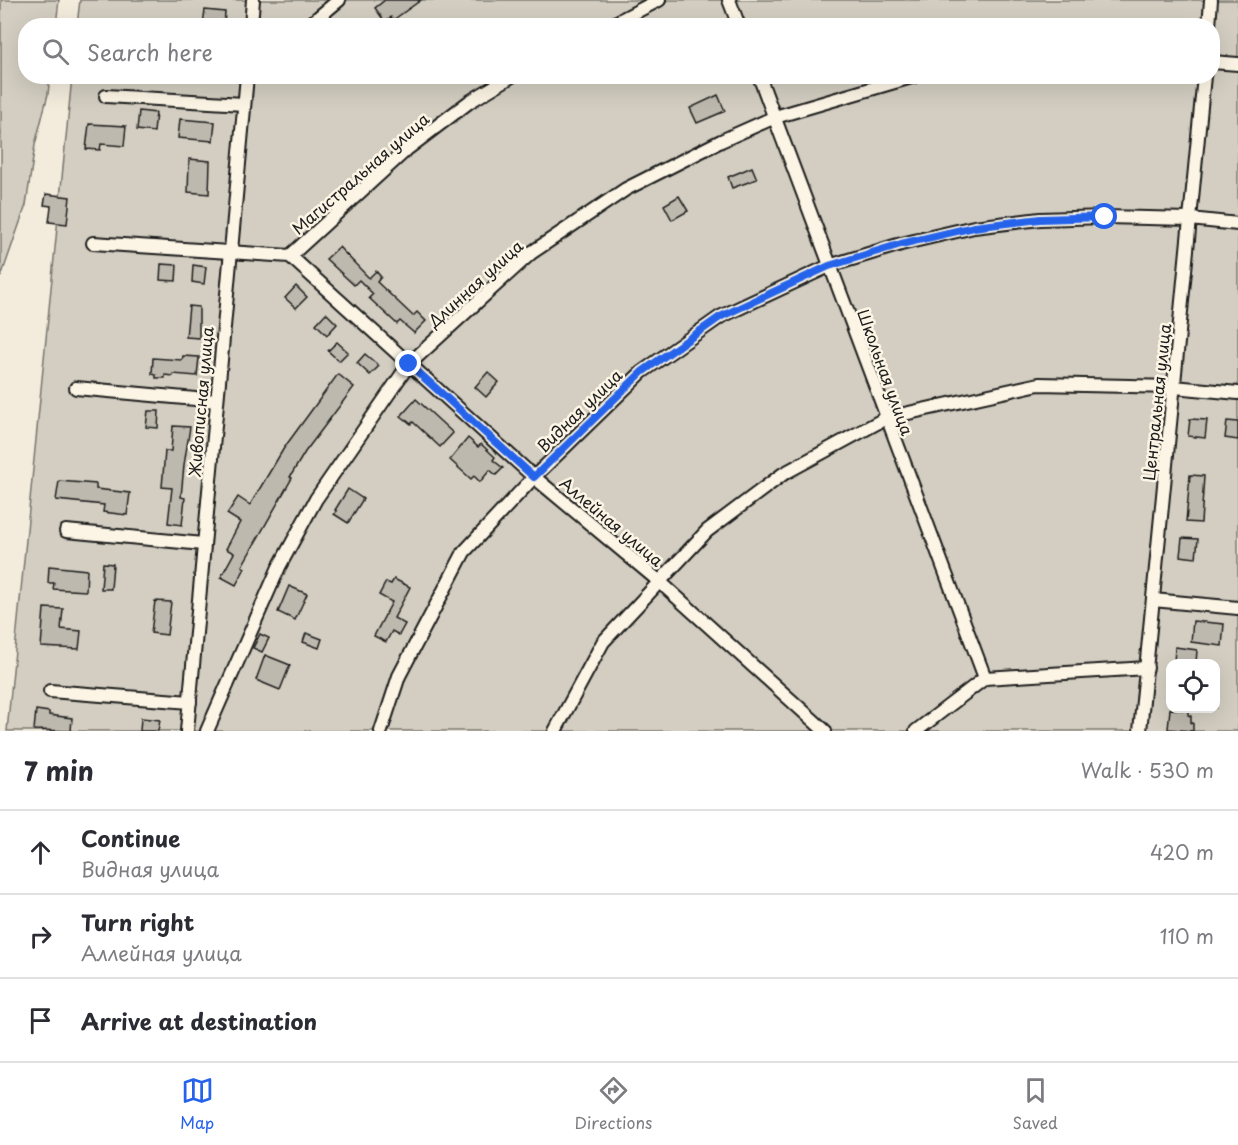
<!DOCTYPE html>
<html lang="en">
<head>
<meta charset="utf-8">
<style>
  body { margin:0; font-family:"Playpen Sans",sans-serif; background:#f2f2f3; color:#2b2b33 }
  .controls { position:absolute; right:18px; bottom:18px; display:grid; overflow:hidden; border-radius:12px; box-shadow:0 6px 24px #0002 }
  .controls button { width:54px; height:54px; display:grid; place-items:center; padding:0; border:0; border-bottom:2px solid #e1e1e2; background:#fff; color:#2b2b33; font:30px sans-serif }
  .stop { position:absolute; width:18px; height:18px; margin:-14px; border:4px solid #2563eb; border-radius:50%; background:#fff }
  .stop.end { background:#2563eb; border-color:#fff; box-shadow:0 2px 6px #0008 }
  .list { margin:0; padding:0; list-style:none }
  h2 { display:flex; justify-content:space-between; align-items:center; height:78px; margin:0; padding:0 24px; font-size:26px }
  h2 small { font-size:20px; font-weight:400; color:#7c7c81 }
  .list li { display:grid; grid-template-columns:39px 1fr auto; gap:18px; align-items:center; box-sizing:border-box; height:84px; padding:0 24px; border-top:2px solid #e1e1e2 }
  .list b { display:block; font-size:22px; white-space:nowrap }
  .list p { margin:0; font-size:20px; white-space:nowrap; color:#7c7c81 }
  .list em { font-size:20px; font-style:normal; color:#7c7c81 }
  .icon { flex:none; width:33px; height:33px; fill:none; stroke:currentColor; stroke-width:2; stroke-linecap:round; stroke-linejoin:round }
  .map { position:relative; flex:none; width:1238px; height:731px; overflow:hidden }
  .search { position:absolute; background:#fff; box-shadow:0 6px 24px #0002; left:18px; right:18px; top:18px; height:66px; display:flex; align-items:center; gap:15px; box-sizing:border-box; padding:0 21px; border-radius:24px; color:#7c7c81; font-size:22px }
  .sheet { height:330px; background:#fff }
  nav { display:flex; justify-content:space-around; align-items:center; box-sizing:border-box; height:84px; border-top:2px solid #e1e1e2; background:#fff; font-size:16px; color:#7c7c81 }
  nav a { display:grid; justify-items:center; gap:3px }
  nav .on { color:#2563eb }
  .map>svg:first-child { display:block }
</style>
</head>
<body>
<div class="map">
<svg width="1238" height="731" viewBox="0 0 1238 731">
  <rect width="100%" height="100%" fill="#f3ecdd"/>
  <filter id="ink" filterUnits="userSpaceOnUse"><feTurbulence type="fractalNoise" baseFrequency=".0167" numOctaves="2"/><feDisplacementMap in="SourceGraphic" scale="12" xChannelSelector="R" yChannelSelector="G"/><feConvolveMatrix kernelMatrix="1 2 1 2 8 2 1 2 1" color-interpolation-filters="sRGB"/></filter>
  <g filter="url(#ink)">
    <g fill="#d3cec1" stroke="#78756e" stroke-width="1.5" fill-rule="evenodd">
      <polygon points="1,0 59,0 56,25 26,26 26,76 50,77 48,94 35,145 26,205 1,277"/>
      <path d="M80,0H1238V731H7L72,77L1212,76V26L77,25ZM1170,664H1216V708H1170Z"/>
    </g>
    <g fill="#beb9ae" stroke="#1c1c1c" stroke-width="1.5">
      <polygon points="385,0 421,0 393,20 391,17 385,22 375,8"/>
      <polygon points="205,10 225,12 224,26 203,24"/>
      <polygon points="718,95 725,111 697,123 690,108"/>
      <polygon points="139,111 156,113 154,132 137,130"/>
      <polygon points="180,119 215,122 213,141 178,138"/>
      <polygon points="89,124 126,126 124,146 101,144 100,150 86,149"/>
      <polygon points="189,159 210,161 209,194 188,192"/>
      <polygon points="752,167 757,179 732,188 728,177"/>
      <polygon points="46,194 70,197 67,224 49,222 51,206 44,205"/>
      <polygon points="679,196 688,211 672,220 664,205"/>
      <polygon points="339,247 369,278 376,271 381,277 377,282 413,316 417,312 426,321 414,333 400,321 397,324 369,298 373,294 359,280 354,285 326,259"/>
      <polygon points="161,264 177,265 176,281 160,280"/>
      <polygon points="193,265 206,267 204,284 192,282"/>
      <polygon points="296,286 307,297 296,308 285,298"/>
      <polygon points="189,306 199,307 199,338 186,337"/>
      <polygon points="326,313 337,324 327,335 316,324"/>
      <polygon points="337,342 348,352 339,361 328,351"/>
      <polygon points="365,354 379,366 370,375 357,363"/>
      <polygon points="183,356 199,357 197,376 173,374 173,376 165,375 165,378 156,378 156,375 152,374 153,358 182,360"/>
      <polygon points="488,372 499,382 486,397 475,387"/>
      <polygon points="338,374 354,387 305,452 290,477 292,478 242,566 245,568 236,585 221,577 234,553 226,549 240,522 227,514 238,497 250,505 284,448"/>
      <polygon points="416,399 453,433 440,447 413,422 411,424 401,416"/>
      <polygon points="148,411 159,411 158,428 146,427"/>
      <polygon points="1190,419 1207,420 1205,438 1188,436"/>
      <polygon points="1227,421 1238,422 1238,440 1225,438"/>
      <polygon points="173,426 190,427 184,465 181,497 185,498 182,525 168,523 172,488 162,487 165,451 171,451"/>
      <polygon points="468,438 478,447 481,444 495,457 493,460 503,468 496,475 490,470 480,482 474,476 471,479 450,460"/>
      <polygon points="1190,475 1204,476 1201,523 1186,522"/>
      <polygon points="59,481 96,484 96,489 130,493 127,515 103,512 104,505 56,500"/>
      <polygon points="348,489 363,499 348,523 334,514 337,511 335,510"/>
      <polygon points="1182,538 1198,539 1196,558 1180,556"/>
      <polygon points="103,563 113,564 111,589 101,589"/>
      <polygon points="49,566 87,570 86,591 53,589 54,583 48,583"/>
      <polygon points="394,579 410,587 394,618 405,624 399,635 392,631 386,642 374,636 392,602 379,595 386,582 391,584"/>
      <polygon points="289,586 307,594 295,620 278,612"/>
      <polygon points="155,601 171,602 167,635 151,633"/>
      <polygon points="44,608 63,609 61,629 81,631 79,649 41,647"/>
      <polygon points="1193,621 1224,624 1222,646 1191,642"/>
      <polygon points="306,633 322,639 319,648 303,642"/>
      <polygon points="260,634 269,638 262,652 253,648"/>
      <polygon points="1175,647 1197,650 1196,663 1174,663"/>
      <polygon points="265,655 290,665 280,690 256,680"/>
      <polygon points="1170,709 1188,710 1188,715 1191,716 1191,723 1193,723 1193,731 1168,729"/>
      <polygon points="36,710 49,712 49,715 72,718 71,731 34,730"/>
      <polygon points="141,718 160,720 158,731 140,731"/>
    </g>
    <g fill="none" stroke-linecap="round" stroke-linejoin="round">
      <g stroke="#1c1c1c" stroke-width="16">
        <g id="minor">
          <polyline points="729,0 739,26"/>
          <polyline points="251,26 253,0"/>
          <polyline points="308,26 339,0"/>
          <polyline points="609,26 659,0"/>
          <polyline points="1209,26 1211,0"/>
          <polyline points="1212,62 1238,64"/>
          <polyline points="759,76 985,678"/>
          <polyline points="106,96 244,104"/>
          <polyline points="93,243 290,256 534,477 660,582 825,731"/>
          <polyline points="290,256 407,149 469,102 512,76"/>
          <polyline points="76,388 217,401"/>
          <polyline points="66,531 203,544"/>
          <polyline points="1153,600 1238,608"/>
          <polyline points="50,691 190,702"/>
          <polyline points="187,731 247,76"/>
          <polyline points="207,731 279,567 316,499 409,364 531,253 626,189 721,141 775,117 915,76"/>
          <polyline points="381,731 399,676 464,552 534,477 642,372 720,317 829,266 901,244 974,227 1040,219 1105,217 1190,219 1238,224"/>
          <polyline points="555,731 603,642 707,531 783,474 886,418 1039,384 1174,387 1238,393"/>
          <polyline points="916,731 985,678 1147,668"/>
          <polyline points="1140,731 1204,76"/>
        </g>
      </g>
      <use href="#minor" stroke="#fcf5e5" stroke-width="12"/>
    </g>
  </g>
  <g fill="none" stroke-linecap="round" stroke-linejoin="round" filter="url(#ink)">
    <polyline stroke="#2563eb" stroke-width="8" points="409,364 534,477 642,372 720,317 829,266 901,244 974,227 1040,219 1105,217"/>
  </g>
  <g text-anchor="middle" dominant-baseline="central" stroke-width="5" stroke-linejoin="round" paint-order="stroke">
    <g font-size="16" fill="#1c1c1c" stroke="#fcf5e5">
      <text transform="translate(360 173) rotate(-41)">Магистральная улица</text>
      <text transform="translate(475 283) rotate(-42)">Длинная улица</text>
      <text transform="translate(886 372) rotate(70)">Школьная улица</text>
      <text transform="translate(200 402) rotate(-85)">Живописная улица</text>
      <text transform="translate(1156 402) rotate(-84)">Центральная улица</text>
      <text transform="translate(579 410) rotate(-44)">Видная улица</text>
      <text transform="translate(612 521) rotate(40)">Аллейная улица</text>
    </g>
  </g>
</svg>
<div class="controls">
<button><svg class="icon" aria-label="locate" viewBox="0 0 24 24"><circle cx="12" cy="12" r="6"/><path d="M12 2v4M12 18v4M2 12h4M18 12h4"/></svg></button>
</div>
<div class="stop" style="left:1105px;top:217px"></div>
<div class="stop end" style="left:409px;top:364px"></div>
<div class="search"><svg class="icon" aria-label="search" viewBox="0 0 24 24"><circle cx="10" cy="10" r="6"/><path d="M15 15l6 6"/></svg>Search here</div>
</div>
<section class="sheet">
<h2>7 min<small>Walk · 530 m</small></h2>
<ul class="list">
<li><svg class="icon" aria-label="ahead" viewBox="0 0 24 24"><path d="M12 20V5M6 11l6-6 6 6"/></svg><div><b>Continue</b><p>Видная улица</p></div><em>420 m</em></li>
<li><svg class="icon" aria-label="right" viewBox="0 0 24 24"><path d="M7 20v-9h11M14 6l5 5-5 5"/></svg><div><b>Turn right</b><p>Аллейная улица</p></div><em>110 m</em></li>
<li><svg class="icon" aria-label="arrive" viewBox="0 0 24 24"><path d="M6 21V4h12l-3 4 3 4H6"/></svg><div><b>Arrive at destination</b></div></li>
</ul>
</section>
<nav>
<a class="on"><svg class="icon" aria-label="map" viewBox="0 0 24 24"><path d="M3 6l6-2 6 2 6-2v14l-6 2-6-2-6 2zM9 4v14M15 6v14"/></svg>Map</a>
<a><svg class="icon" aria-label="directions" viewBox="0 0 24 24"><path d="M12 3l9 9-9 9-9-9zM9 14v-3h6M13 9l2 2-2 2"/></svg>Directions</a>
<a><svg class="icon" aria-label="saved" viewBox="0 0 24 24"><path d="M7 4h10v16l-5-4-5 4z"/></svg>Saved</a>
</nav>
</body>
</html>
